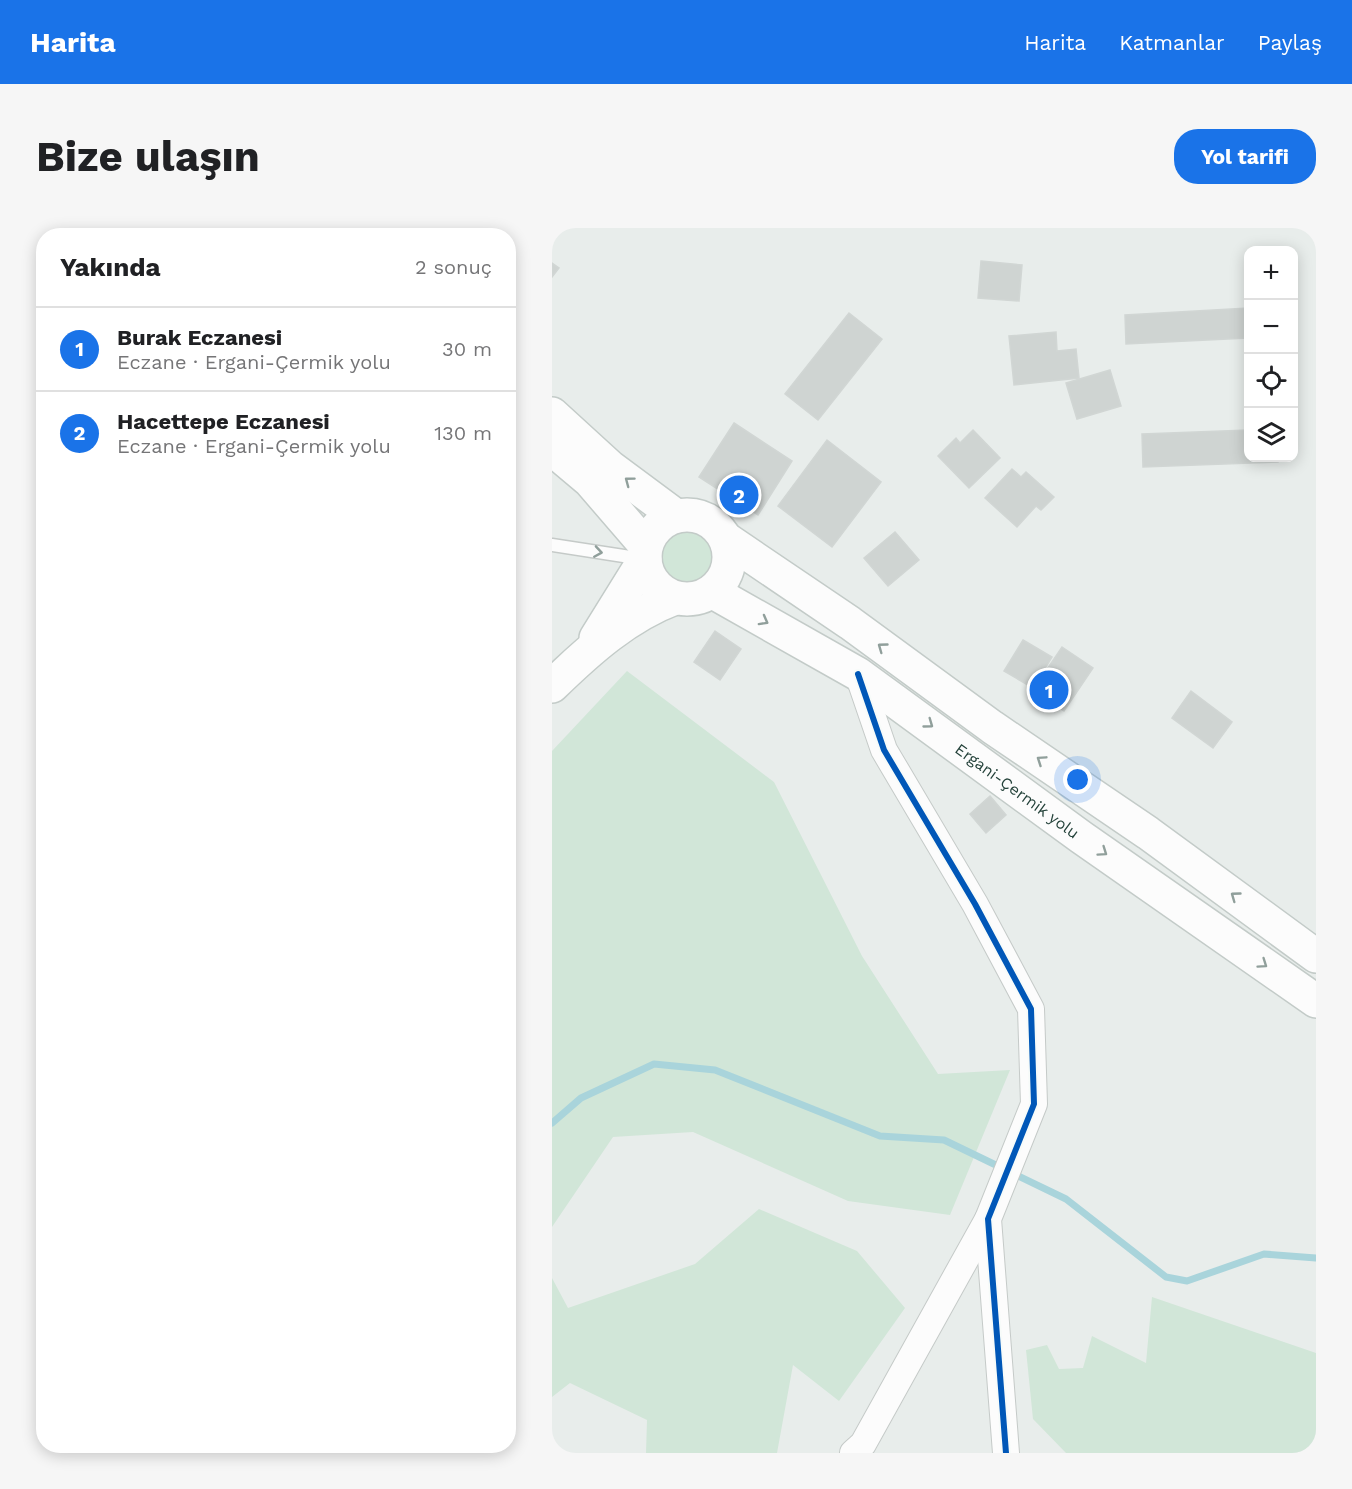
<!DOCTYPE html>
<html lang="tr">
<head>
<meta charset="utf-8">
<style>
  body { margin:0; font-family:"Work Sans",sans-serif; background:#f6f6f6; color:#202124 }
  .controls { position:absolute; right:18px; top:18px; display:grid; overflow:hidden; border-radius:12px; box-shadow:0 3px 15px #0003 }
  .controls button { width:54px; height:54px; display:grid; place-items:center; padding:0; border:0; border-bottom:2px solid #e0e0e0; background:#fff; color:#202124; font:30px sans-serif }
  .you { position:absolute; left:526px; top:552px; width:21px; height:21px; margin:-15px; border:4px solid #fff; border-radius:50%; background:#1a73e8; box-shadow:0 0 0 9px #1a73e833 }
  .badge { display:grid; place-items:center; width:39px; height:39px; border-radius:50%; background:#1a73e8; color:#fff; font-size:20px; font-weight:700 }
  .pin { position:absolute; translate:-50% -50%; border:3px solid #fff; box-shadow:0 2px 6px #0006 }
  .list { margin:0; padding:0; list-style:none }
  h2 { display:flex; justify-content:space-between; align-items:center; height:78px; margin:0; padding:0 24px; font-size:26px }
  h2 small { font-size:20px; font-weight:400; color:#757577 }
  .list li { display:grid; grid-template-columns:39px 1fr auto; gap:18px; align-items:center; box-sizing:border-box; height:84px; padding:0 24px; border-top:2px solid #e0e0e0 }
  .list b { display:block; font-size:22px; white-space:nowrap }
  .list p { margin:0; font-size:20px; white-space:nowrap; color:#757577 }
  .list em { font-size:20px; font-style:normal; color:#757577 }
  .icon { flex:none; width:33px; height:33px; fill:none; stroke:currentColor; stroke-width:2; stroke-linecap:round; stroke-linejoin:round }
  .map { position:relative; flex:none; width:764px; height:1225px; overflow:hidden; border-radius:24px }
  header { display:flex; align-items:center; gap:36px; box-sizing:border-box; height:84px; padding:0 30px; background:#1a73e8; color:#fff }
  header strong { font-size:28px }
  nav { display:flex; gap:33px; margin-inline-start:auto; font-size:21px }
  .intro { display:flex; align-items:center; justify-content:space-between; box-sizing:border-box; height:144px; padding:0 36px }
  h1 { margin:0; font-size:42px }
  .button { padding:15px 27px; border-radius:24px; background:#1a73e8; color:#fff; font-size:21px; font-weight:700 }
  main { display:flex; gap:36px; padding:0 36px }
  aside { flex:1; background:#fff; border-radius:24px; box-shadow:0 3px 15px #0003 }
  .map>svg:first-child { display:block }
</style>
</head>
<body>
<header>
<strong>Harita</strong>
<nav><a>Harita</a><a>Katmanlar</a><a>Paylaş</a></nav>
</header>
<div class="intro"><h1>Bize ulaşın</h1><a class="button">Yol tarifi</a></div>
<main>
<aside>
<h2>Yakında<small>2 sonuç</small></h2>
<ul class="list">
<li><span class="badge">1</span><div><b>Burak Eczanesi</b><p>Eczane · Ergani-Çermik yolu</p></div><em>30 m</em></li>
<li><span class="badge">2</span><div><b>Hacettepe Eczanesi</b><p>Eczane · Ergani-Çermik yolu</p></div><em>130 m</em></li>
</ul>
</aside>
<div class="map">
<svg width="764" height="1225" viewBox="0 0 764 1225">
  <rect width="100%" height="100%" fill="#e8edeb"/>
  <g fill="#d1e6d8">
    <circle cx="135" cy="330" r="27"/>
    <polygon points="75,443 222,554 310,728 386,846 458,842 398,987 296,973 141,904 61,909 0,999 0,523"/>
    <polygon points="207,981 305,1023 353,1080 287,1173 241,1137 225,1225 94,1225 95,1192 18,1155 0,1169 0,1050 16,1080 143,1036"/>
    <polygon points="600,1069 764,1125 764,1225 514,1225 481,1191 474,1122 495,1117 507,1141 531,1140 540,1108 594,1135"/>
  </g>
  <g fill="none" stroke-linecap="round" stroke-linejoin="round">
    <g stroke="#a9d4db" stroke-width="7">
      <polyline points="0,895 29,870 102,836 163,842 328,908 392,912 450,940"/>
      <polyline points="460,945 514,971 614,1049 635,1053 712,1026 764,1030"/>
    </g>
  </g>
  <g fill="#cfd4d2" stroke="#d1d6d4" stroke-width="1.5">
    <polygon points="429,33 470,37 467,73 426,70"/>
    <polygon points="0,35 7,40 0,49"/>
    <polygon points="696,80 696,110 574,116 573,87"/>
    <polygon points="297,85 330,111 266,192 233,166"/>
    <polygon points="504,104 505,123 524,121 527,150 462,157 457,108"/>
    <polygon points="558,142 569,178 525,191 514,155"/>
    <polygon points="182,195 240,233 206,287 147,249"/>
    <polygon points="421,202 448,230 417,260 386,228 404,210 408,215"/>
    <polygon points="696,202 696,230 726,230 726,234 591,239 590,206"/>
    <polygon points="275,212 329,254 280,319 226,278"/>
    <polygon points="460,241 469,249 474,244 502,269 489,282 484,278 465,299 433,270"/>
    <polygon points="343,304 367,332 336,358 312,330"/>
    <polygon points="163,403 189,421 168,452 142,434"/>
    <polygon points="471,412 500,429 481,460 452,443"/>
    <polygon points="510,419 541,440 512,483 481,462"/>
    <polygon points="639,463 680,494 661,520 620,490"/>
    <polygon points="438,568 454,587 434,605 418,586"/>
  </g>
  <g fill="none" stroke-linecap="round" stroke-linejoin="round">
    <g stroke="#c5cac8" stroke-width="15">
      <polyline id="lane" points="0,317 91,331"/>
    </g>
    <g stroke="#c5cac8" stroke-width="28">
      <g id="street">
        <polyline points="306,446 332,522 423,676 479,781 482,876 436,991 454,1225"/>
        <polyline points="301,1225 311,1216 436,991"/>
      </g>
    </g>
    <g stroke="#c3cbc8" stroke-width="36">
      <g id="secondary">
        <polyline points="0,186 58,239 124,288"/>
        <polyline points="0,221 38,253 94,318"/>
        <circle cx="135" cy="329" r="42"/>
        <polyline points="174,311 298,395 440,499 596,605 764,728"/>
        <path id="s1" d="M161,364L306,446L529,609L764,773"/>
        <polyline points="44,410 93,331"/>
        <path d="M0,458C37,422 75,388 123,370"/>
      </g>
    </g>
    <use href="#lane" stroke="#fcfcfc" stroke-width="12"/>
    <use href="#street" stroke="#fcfcfc" stroke-width="26"/>
    <use href="#secondary" stroke="#fcfcfc" stroke-width="33"/>
    <g stroke="#f7fbf9" stroke-width="10">
      <polyline id="cycleway" points="306,446 332,522 423,676 479,781 482,876 436,991 454,1225"/>
    </g>
    <use href="#cycleway" stroke="#0057b8" stroke-width="6"/>
  </g>
  <defs><path id="oneway-chevron" d="M-2-3.5L2.5 0L-2 3.5" fill="none" stroke-width="1.6" stroke-linecap="round" stroke-linejoin="round" transform="scale(1.5)"/></defs>
  <g stroke="#909f9b">
    <use href="#oneway-chevron" transform="translate(77 253) rotate(-143)"/>
    <use href="#oneway-chevron" transform="translate(46 324) rotate(9)"/>
    <use href="#oneway-chevron" transform="translate(212 393) rotate(29)"/>
    <use href="#oneway-chevron" transform="translate(330 419) rotate(-144)"/>
    <use href="#oneway-chevron" transform="translate(377 496) rotate(36)"/>
    <use href="#oneway-chevron" transform="translate(489 532) rotate(-146)"/>
    <use href="#oneway-chevron" transform="translate(551 624) rotate(35)"/>
    <use href="#oneway-chevron" transform="translate(683 668) rotate(-144)"/>
    <use href="#oneway-chevron" transform="translate(711 736) rotate(35)"/>
  </g>
  <g text-anchor="middle" dominant-baseline="central" stroke-width="6" stroke-linejoin="round" paint-order="stroke">
    <g font-size="16" fill="#24423a" stroke="#f7fbf9">
      <text stroke="none"><textPath href="#s1" startOffset="364">Ergani-Çermik yolu</textPath></text>
    </g>
  </g>
</svg>
<div class="controls">
<button>+</button>
<button>−</button>
<button><svg class="icon" aria-label="locate" viewBox="0 0 24 24"><circle cx="12" cy="12" r="6"/><path d="M12 2v4M12 18v4M2 12h4M18 12h4"/></svg></button>
<button><svg class="icon" aria-label="layers" viewBox="0 0 24 24"><path d="M12 4l9 5-9 5-9-5zM3 14l9 5 9-5"/></svg></button>
</div>
<div class="you"></div>
<div class="pin badge" style="left:497px;top:462px">1</div>
<div class="pin badge" style="left:187px;top:267px">2</div>
</div>
</main>
</body>
</html>
